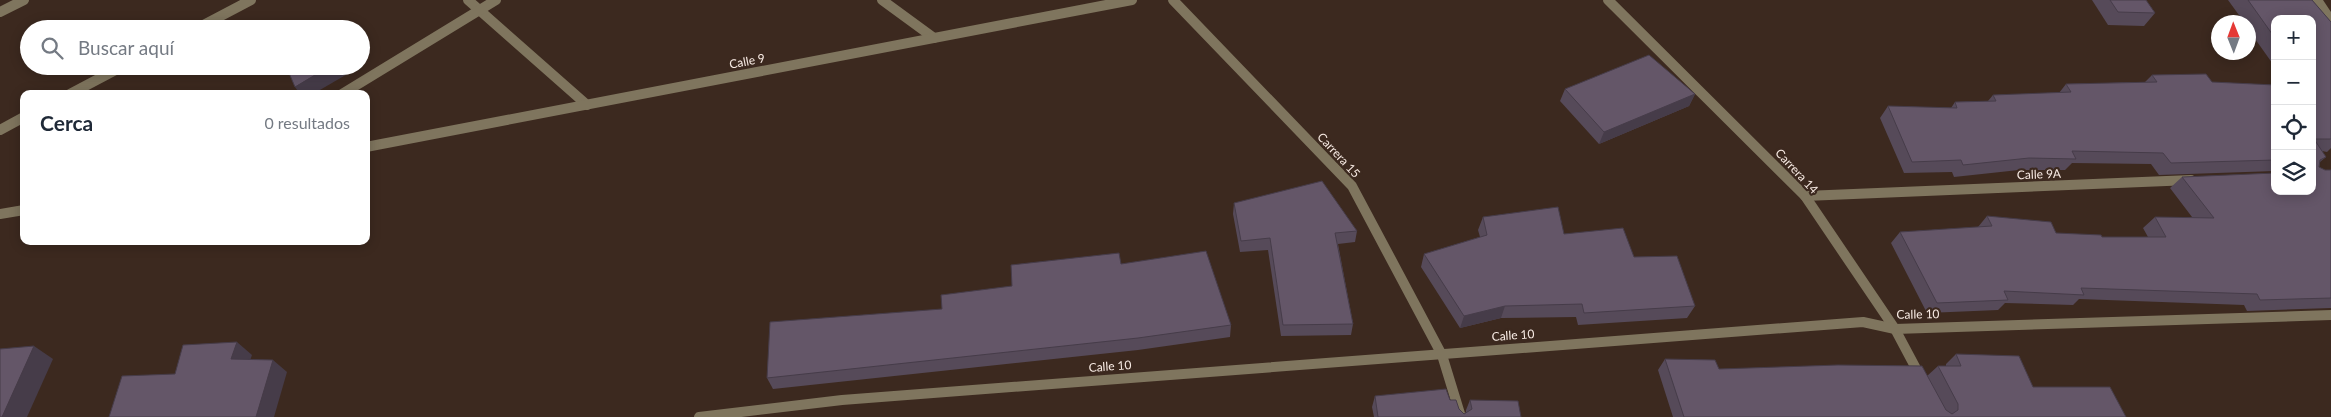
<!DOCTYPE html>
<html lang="es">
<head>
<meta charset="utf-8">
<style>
  body { margin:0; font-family:Lato,sans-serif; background:#f2f2f3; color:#1f2937 }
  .controls { position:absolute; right:15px; top:15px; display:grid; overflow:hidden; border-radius:10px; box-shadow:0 2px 12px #0003 }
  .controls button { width:45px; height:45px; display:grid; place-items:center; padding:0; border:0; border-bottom:1px solid #e0e1e3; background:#fff; color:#1f2937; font:25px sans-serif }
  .compass { position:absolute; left:2211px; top:15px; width:45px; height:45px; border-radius:50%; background:#fff; box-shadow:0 2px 12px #0003; rotate:359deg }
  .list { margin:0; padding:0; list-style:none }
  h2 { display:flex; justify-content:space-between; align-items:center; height:65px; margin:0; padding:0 20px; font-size:21px }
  h2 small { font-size:16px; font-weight:400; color:#747a83 }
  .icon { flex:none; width:28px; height:28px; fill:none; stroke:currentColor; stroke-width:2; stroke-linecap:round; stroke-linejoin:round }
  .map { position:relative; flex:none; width:2331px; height:417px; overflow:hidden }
  .search { position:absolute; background:#fff; box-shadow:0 2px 12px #0003; left:20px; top:20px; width:350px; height:55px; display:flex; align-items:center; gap:12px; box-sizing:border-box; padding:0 18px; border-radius:28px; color:#747a83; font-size:19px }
  .panel { position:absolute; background:#fff; box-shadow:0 2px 12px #0003; left:20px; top:90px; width:350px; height:155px; border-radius:10px }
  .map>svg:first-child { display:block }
</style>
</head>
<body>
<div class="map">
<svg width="2331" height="417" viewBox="0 0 2331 417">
  <rect width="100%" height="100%" fill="#3c291f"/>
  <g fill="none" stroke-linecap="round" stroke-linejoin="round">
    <g stroke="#7f755e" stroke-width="10">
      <polyline points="468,0 587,105"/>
      <polyline points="882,0 934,38"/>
      <polyline points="1173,0 1352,186 1442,355 1461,417"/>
      <polyline points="1608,0 1805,196 1895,329 1920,376"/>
      <polyline points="2317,0 2331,21"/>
      <polyline points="0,12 24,0"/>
      <polyline points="196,29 251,0"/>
      <polyline points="70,94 123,66"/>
      <polyline points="342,94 496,0"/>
      <polyline points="0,130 24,117"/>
      <polyline points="366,147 1132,0"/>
      <polyline points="1805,196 2191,180"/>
      <polyline points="0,214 24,210"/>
      <polyline points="699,417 842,400 1863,322 1895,329 2331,315"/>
    </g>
  </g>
  <g fill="#564a59">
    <polygon points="2092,0 2146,0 2155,13 2144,26 2108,25"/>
    <polygon points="2228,0 2312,0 2331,22 2331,148 2327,152 2322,151 2326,157 2320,162 2319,167 2325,170 2331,170 2331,308 2247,311 2244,305 2079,299 2073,305 2005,303 1998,310 1927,313 1891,243 1900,232 1978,227 1987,216 2056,233 2102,237 2148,237 2143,228 2155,217 2192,217 2170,188 2182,177 2312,191 2312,19 2275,19 2275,67 2248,29 2248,22 2244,22"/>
    <polygon points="2152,75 2212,82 2275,85 2275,171 2159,175 2151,164 2072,163 2065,170 2019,170 1954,177 1952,172 1904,173 1880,118 1888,106 1951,108 1955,102 1988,101 1993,95 2059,93 2066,84 2145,82"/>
    <polygon points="1565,89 1695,94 1689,106 1599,144 1560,101"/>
    <polygon points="1234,203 1357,231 1355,242 1338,244 1353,324 1351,335 1281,336 1268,250 1240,252 1233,214"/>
    <polygon points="1483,217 1564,234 1634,257 1695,306 1687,318 1578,325 1576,317 1501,318 1460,328 1421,267 1424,254 1480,237 1478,230"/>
    <polygon points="1121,264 1231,325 1230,337 1138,350 773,389 767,378 942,309"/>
    <polygon points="1956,354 2033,387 2126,417 1673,417 1658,370 1665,359 1719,369 1927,376 1938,366 1946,366 1946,364"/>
    <polygon points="1375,396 1459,409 1464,414 1466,412 1466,410 1470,400 1521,417 1374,417 1372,407"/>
  </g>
  <g fill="#463c49">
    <polygon points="330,66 354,66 356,69 313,94 300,94 295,87"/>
    <polygon points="1695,94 1689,106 1599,144 1604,132"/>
    <polygon points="1505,306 1501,318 1460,328 1464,316"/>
    <polygon points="237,342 252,355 246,372 231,359"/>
    <polygon points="34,346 53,359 27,417 2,417"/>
    <polygon points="273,360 287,372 274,417 256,417"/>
  </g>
  <g fill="#645668" stroke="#463c49">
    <polygon points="2110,0 2146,0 2155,13 2118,12"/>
    <polygon points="2248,0 2312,0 2331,22 2331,139 2314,139 2326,157 2320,160 2319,167 2325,170 2331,170 2331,298 2260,300 2257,294 2081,288 2084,295 2004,291 2008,300 1937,303 1900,232 1992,226 1987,216 2051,222 2056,233 2101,235 2102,237 2166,237 2155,217 2214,218 2182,177 2275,173 2275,191 2312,191 2312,19 2275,19 2275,38"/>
    <polygon points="1649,55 1695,94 1604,132 1565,89"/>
    <polygon points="286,66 330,66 295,87"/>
    <polygon points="2206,74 2212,82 2275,85 2275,160 2171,163 2163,153 2072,151 2076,159 2029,158 1963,165 1961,160 1912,162 1888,106 1957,108 1955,102 1996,101 1993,95 2071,92 2066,84 2157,82 2152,75"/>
    <polygon points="1322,181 1357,231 1335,233 1353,324 1283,325 1270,238 1241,241 1234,203"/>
    <polygon points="1558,207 1564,234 1623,228 1634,257 1677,256 1695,306 1584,313 1582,304 1505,306 1464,316 1424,254 1487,235 1483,217"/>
    <polygon points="1206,251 1231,325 1138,338 767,378 770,322 942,309 941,295 1012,286 1011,265 1119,253 1121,264"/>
    <polygon points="237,342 231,359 273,360 256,417 109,417 122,376 175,374 183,345"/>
    <polygon points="34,346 2,417 0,417 0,349"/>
    <polygon points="1956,354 2019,356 2033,387 2110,387 2126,417 1684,417 1665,359 1715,360 1719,369 1838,365 1922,366 1946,410 1952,414 1958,410 1958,404 1938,366 1961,366"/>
    <polygon points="1446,389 1450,400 1456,400 1459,409 1464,414 1472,409 1470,400 1518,401 1521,417 1378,417 1375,396"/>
  </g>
  <g text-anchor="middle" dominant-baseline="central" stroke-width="4.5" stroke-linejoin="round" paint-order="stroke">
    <g font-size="12" fill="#f8ebe4" stroke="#3c291f">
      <text transform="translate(747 61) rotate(-11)">Calle 9</text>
      <text transform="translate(1339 155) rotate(47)">Carrera 15</text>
      <text transform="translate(1797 171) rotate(47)">Carrera 14</text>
      <text transform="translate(2039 174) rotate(-2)">Calle 9A</text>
      <text transform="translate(1918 314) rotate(-1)">Calle 10</text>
      <text transform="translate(1513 335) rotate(-4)">Calle 10</text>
      <text transform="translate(1110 366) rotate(-4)">Calle 10</text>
    </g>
  </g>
</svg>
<div class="controls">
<button>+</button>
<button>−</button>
<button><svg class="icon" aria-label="locate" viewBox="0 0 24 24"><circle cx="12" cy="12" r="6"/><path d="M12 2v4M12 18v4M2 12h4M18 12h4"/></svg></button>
<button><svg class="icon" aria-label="layers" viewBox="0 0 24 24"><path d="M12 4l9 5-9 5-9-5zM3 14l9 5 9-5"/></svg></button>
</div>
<svg class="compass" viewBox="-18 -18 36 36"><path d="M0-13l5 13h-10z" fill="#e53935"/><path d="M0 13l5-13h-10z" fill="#747a83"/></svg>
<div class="search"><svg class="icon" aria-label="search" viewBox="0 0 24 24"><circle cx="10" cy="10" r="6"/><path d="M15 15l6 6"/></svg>Buscar aquí</div>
<section class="panel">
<h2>Cerca<small>0 resultados</small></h2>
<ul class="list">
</ul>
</section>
</div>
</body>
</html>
